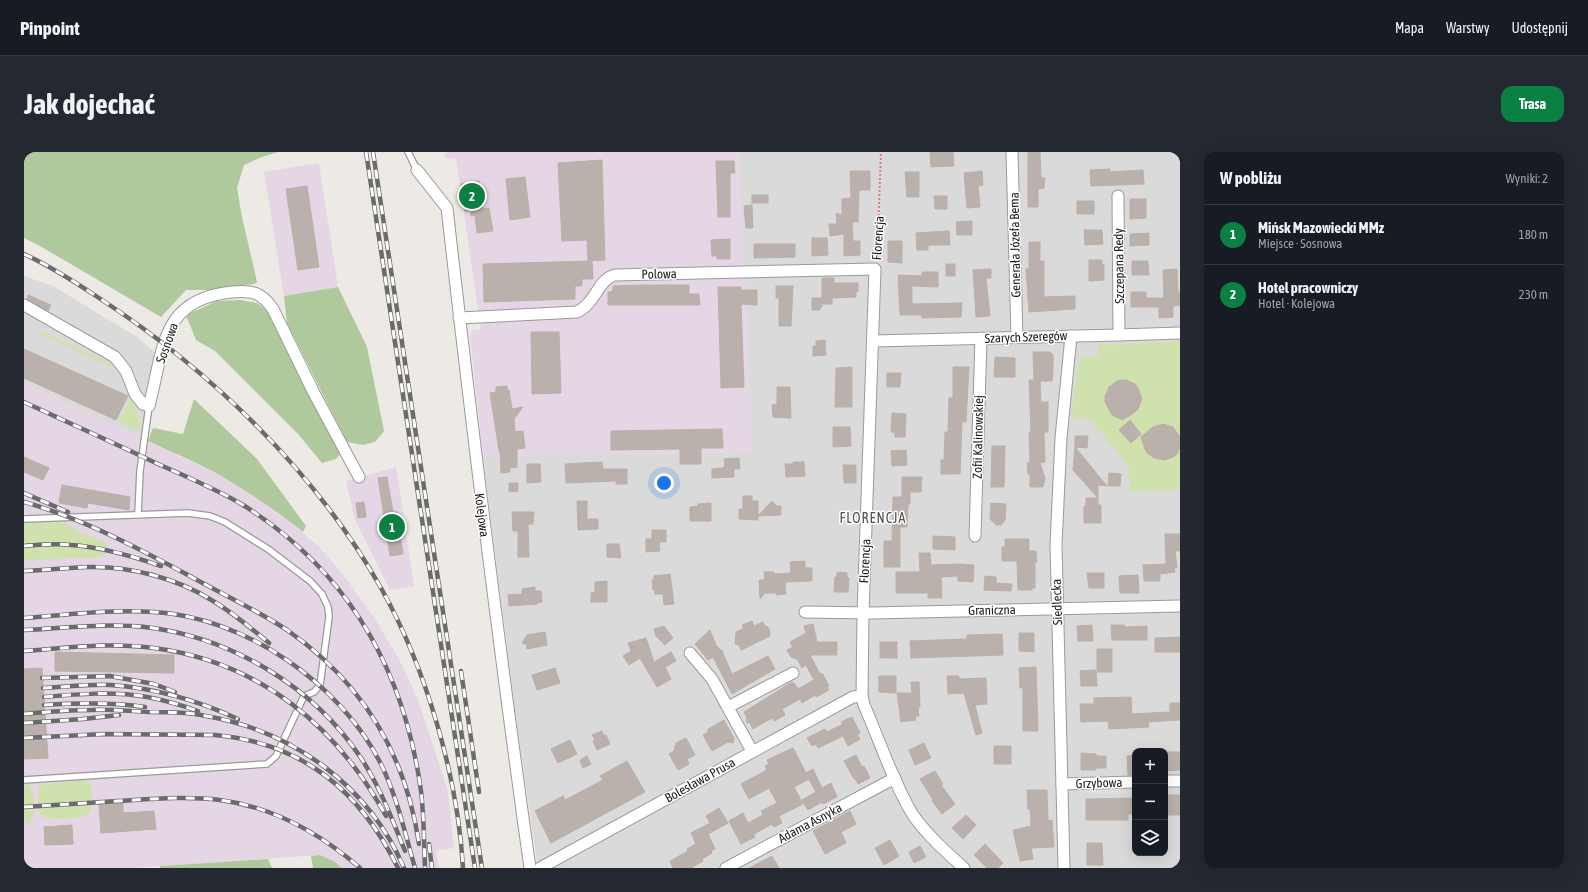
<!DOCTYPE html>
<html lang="pl">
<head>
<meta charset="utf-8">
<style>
  body { margin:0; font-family:"Asap Condensed",sans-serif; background:#242831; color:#f1f3f6 }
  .controls { position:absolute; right:12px; bottom:12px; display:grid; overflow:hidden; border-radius:8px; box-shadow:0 4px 16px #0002 }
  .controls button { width:36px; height:36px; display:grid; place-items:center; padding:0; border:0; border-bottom:1px solid #363941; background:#171b24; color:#f1f3f6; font:20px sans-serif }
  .you { position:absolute; left:640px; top:331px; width:14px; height:14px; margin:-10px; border:3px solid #fff; border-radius:50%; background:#1a73e8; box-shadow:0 0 0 6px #1a73e833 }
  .badge { display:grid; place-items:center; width:26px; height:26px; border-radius:50%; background:#0b8043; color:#fff; font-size:13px; font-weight:700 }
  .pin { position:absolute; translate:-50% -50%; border:2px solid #fff; box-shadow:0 1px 4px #0006 }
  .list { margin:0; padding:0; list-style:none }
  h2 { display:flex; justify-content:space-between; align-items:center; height:52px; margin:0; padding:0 16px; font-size:17px }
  h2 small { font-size:13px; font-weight:400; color:#9ea1a6 }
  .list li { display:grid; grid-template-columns:26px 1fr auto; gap:12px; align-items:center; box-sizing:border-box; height:60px; padding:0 16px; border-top:1px solid #363941 }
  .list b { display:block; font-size:15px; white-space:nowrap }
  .list p { margin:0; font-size:13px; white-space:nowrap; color:#9ea1a6 }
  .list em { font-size:13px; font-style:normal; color:#9ea1a6 }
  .icon { flex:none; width:22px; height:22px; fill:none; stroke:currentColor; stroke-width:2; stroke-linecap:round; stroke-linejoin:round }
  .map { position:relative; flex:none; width:1156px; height:716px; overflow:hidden; border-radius:12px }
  header { display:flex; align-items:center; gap:24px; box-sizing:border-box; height:56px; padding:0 20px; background:#171b24; border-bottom:1px solid #363941 }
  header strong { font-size:19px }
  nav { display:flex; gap:22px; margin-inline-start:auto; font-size:14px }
  .intro { display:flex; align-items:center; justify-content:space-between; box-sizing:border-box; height:96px; padding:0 24px }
  h1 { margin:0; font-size:28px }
  .button { padding:10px 18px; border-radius:12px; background:#0b8043; color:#fff; font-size:14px; font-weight:700 }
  main { display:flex; gap:24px; padding:0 24px }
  aside { flex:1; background:#171b24; border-radius:12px; box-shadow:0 4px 16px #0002 }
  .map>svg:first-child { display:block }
</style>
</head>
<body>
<header>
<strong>Pinpoint</strong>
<nav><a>Mapa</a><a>Warstwy</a><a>Udostępnij</a></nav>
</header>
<div class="intro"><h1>Jak dojechać</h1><a class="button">Trasa</a></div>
<main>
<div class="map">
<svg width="1156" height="716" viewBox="0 0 1156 716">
  <rect width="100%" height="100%" fill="#ede9e4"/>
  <g fill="#dbdada" fill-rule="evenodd">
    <path d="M714,0H1156V716H514L493,574L459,304L728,300ZM1111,599H1141V701H1111Z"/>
    <polygon points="0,124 29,134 113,185 133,202 117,286 0,231"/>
  </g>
  <g fill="#e5d6e5">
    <polygon points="421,0 714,0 728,300 459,304 446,183 449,178 457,177 432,7 421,6"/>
    <polygon points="295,11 314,135 260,144 240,20"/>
    <polygon points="0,231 173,312 209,330 264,368 294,394 308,409 323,428 351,467 376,509 394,548 424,639 430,696 412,699 415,716 317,716 313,711 296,703 106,716 0,716"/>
    <polygon points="372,315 390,434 366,438 331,368 322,329"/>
  </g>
  <g fill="#cfe2ae">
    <polygon points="17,179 91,213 90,216 16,182"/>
    <polygon points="1156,189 1156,337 1106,340 1104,314 1068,270 1057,266 1050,267 1047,262 1055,209 1057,206 1074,205 1074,193"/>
    <polygon points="107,245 117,273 114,277 111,278 95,270"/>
    <polygon points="40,370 53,379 79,389 83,393 82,400 77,405 0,409 0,371"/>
    <path d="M60,628L64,630C68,635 68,641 68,648C68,653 69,658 65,662C60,667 30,668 22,666C19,666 17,664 15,661L14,634L16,633Z"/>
    <path d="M4,632C11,637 12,663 7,670L2,672L0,663V633Z"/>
  </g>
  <g fill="#afc89c">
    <polygon points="0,0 254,0 235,6 220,13 213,36 218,65 233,130 230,132 186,138 162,138 137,165 16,94 0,86"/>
    <polygon points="314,135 343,195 360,279 351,290 339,293 323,290 263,171 260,144"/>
    <polygon points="216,148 233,151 247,161 317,301 312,307 298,311 274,282 191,199 172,188 162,163 193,149"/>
    <path d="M170,247L233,307L282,374L279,380C257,362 233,346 209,331C182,314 152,302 124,289L129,276L159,282Z"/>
    <polygon points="296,703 313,711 317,716 289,716 287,704"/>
    <polygon points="244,707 248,716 136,716 136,714"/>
  </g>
  <polygon fill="#ddd" points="1111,634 1111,641 1060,642 1060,636"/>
  <g fill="#bab1ad" stroke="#bdaea8">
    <polygon points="906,0 929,0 930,14 907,15"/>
    <polygon points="1004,0 1016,0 1017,26 1021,26 1020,36 1014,37 1014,55 1004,55"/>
    <polygon points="578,8 581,108 564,109 563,88 538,89 534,11"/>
    <polygon points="692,9 710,9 711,21 706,21 706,65 694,65"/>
    <polygon points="1086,17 1086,20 1119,18 1120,32 1067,34 1066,18"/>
    <polygon points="826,19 846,19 846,38 835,38 834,70 828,70 829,89 836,89 836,103 820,104 820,82 806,84 805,72 813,72 812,61 818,63 818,47 827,46"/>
    <polygon points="958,19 959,33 954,34 956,55 943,56 940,21"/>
    <polygon points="881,20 895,20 895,45 883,45"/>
    <polygon points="501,25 506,65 486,68 482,27"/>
    <polygon points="455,29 459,57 465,56 469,79 453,81 451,63 447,64 447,59 441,59 437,32"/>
    <polygon points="283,34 295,115 274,118 262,37"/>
    <rect x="728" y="43" width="16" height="8"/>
    <polygon points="910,44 923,44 923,57 911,57"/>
    <polygon points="1106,47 1122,47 1122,66 1106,67"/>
    <rect x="1053" y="49" width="17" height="13"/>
    <polygon points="728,53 729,76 722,76 720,54"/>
    <polygon points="948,69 948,83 933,83 932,70"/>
    <polygon points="1060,78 1078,78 1079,92 1061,93"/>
    <polygon points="925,79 926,93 904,93 904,98 893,98 892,81"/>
    <polygon points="1125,81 1125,93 1106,94 1106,82"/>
    <polygon points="788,86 803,86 804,103 788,104"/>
    <polygon points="706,87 706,107 693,107 693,104 688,104 687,88"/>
    <polygon points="864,89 878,89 878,111 864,110"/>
    <polygon points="1005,90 1016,90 1016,109 1020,109 1020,145 1051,144 1051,157 1005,160 1002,117 1005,117"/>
    <polygon points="730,92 771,92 771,105 730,106"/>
    <polygon points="1065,108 1078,108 1078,113 1080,113 1080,128 1065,129"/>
    <polygon points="568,109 569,127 558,127 558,134 551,134 551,147 460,150 459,112"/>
    <polygon points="1108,109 1124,109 1125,123 1108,123"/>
    <rect x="922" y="112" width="9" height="12"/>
    <polygon points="967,117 967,126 962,126 966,164 952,165 949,118"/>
    <polygon points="1153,117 1154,141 1156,141 1156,153 1149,154 1149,165 1135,166 1135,155 1107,155 1107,140 1122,140 1122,146 1140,146 1139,118"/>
    <polygon points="898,120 914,120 914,135 888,134 888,152 938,151 937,165 898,166 898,163 876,163 874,123 898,124"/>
    <polygon points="798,126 810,126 810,131 834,131 834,139 832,140 832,145 808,146 808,152 798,152"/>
    <polygon points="617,133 665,133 665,142 675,142 676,153 584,153 584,140 589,139 589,134"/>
    <polygon points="752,134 769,134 767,174 755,174 755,146 752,146"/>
    <polygon points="694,135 717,135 717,138 733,138 733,153 717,152 720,235 697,236"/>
    <polygon points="4,143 27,153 24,159 3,147"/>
    <polygon points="788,146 797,146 798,155 796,155 796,158 788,158"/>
    <polygon points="507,180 535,180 537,241 508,242"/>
    <polygon points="801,188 802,203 789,204 789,194 792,194 792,189"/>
    <polygon points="0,197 104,244 92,268 0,226"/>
    <polygon points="1009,200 1026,200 1029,203 1029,221 1028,229 1016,229 1017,250 1024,250 1024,280 1020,280 1021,310 1016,311 1021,326 1019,335 1006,335 1006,322 1004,322 1003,311 1006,311 1005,280 1007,280 1005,228 1010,228"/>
    <polygon points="971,205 991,206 991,225 970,225"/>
    <polygon points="828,215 828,255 811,255 812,216"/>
    <polygon points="929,215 945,215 942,270 938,270 936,322 917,322 917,308 920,308 921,280 924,280 925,246 929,246"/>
    <polygon points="863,221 877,221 876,235 863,235"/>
    <polygon points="1097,228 1102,228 1111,232 1114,236 1118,247 1114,257 1110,261 1098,268 1088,263 1081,250 1081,244 1085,235 1093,229"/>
    <polygon points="483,234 483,238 485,238 488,257 499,255 490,267 491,280 499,279 501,296 493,297 493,315 486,316 486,320 477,321 476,299 475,299 466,241 472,240 472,235"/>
    <polygon points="753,235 766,235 767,266 749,265 748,253 753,252"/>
    <polygon points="868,261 882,262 881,285 871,285 871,280 867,280"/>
    <polygon points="1106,268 1117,282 1107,291 1095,278"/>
    <polygon points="1139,272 1149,275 1156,285 1156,295 1153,302 1149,305 1140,308 1130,306 1122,300 1117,285 1129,275"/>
    <polygon points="809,275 826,275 827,294 809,295"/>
    <polygon points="698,277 699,296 677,296 677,312 656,312 656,297 587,298 587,279"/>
    <polygon points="1051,284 1064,284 1063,296 1051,295"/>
    <polygon points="968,294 981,294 980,335 967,335"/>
    <polygon points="1051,295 1083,334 1074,333 1074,346 1049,318"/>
    <polygon points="882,298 883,313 868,314 867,299"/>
    <polygon points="0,305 25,316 19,328 0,320"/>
    <polygon points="715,306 716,317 710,317 710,325 688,326 688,317 699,316 699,315 701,315 700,307"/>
    <polygon points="578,310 579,317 603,317 603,332 592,332 592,329 542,331 541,312"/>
    <polygon points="769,310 780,310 781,324 762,325 761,312 769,312"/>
    <polygon points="503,312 516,312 517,330 503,331"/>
    <polygon points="819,313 832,313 832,331 820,331"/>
    <polygon points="1085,321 1097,322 1096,334 1084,334"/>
    <polygon points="363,325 369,360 373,360 379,402 366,404 354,326"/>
    <polygon points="878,325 898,325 897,340 886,340 886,352 884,352 883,375 876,375 876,415 860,415 860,389 868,389 869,345 878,345"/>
    <polygon points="485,331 494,331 494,339 485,340"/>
    <polygon points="38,333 106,345 105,358 64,351 63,356 35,351"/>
    <polygon points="719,344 728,344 728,349 734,349 734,364 748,349 753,354 757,354 757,363 734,364 734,368 715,367 715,357 719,357"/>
    <polygon points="1062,346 1074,346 1074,353 1077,353 1077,371 1060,371 1060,354 1062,354"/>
    <polygon points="553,349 563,349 563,367 574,367 574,377 554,378"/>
    <polygon points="340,350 342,365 334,366 332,351"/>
    <polygon points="687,351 687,369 666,369 666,355 674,354 674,352"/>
    <polygon points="967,351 982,352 981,368 977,373 972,373 966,367"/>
    <polygon points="488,360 510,360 509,372 504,372 505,405 494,405 494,379 489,379"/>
    <polygon points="628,378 642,378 642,390 635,390 636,399 622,400 622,387 628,387"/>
    <polygon points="1141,382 1156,382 1156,399 1151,399 1153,416 1150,416 1151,420 1136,422 1136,429 1120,429 1119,413 1142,412"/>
    <polygon points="909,384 931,385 931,398 909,397"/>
    <polygon points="981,387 1005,387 1005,399 1012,399 1013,410 1011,410 1011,436 1008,436 1008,438 994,438 993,409 978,409 978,395 981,395"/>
    <polygon points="583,392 595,392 597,406 583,405"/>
    <polygon points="895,401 906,401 907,413 935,412 950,413 949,430 934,429 934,424 917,425 918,446 904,446 904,441 872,441 872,420 896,420"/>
    <polygon points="781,409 781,416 788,416 788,429 761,430 762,442 752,443 752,441 741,441 736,447 735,428 741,428 740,420 750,420 750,422 767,421 766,410"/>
    <polygon points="813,420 823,421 823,426 825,426 824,440 810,440 811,425 813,425"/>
    <polygon points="1063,421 1080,421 1080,436 1065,436"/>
    <polygon points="646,422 650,452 640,453 639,442 631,442 631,438 629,438 628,428 630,428 630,424"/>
    <polygon points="1114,423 1115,441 1096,441 1095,424"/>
    <polygon points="961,424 972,425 972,431 988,432 987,439 960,438"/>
    <polygon points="583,429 583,450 567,450 567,441 571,440 571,430"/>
    <polygon points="511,435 511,439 517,439 518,450 513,451 513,452 485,454 484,443 498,442 498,437"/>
    <polygon points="728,469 730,474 739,470 741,474 744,475 746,480 746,484 717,498 715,493 711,492 712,480 720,476 718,473"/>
    <polygon points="789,472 793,490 813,490 813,503 786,503 796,522 798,521 805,534 803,535 805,538 792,545 791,543 778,551 776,547 758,557 761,563 750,569 748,566 729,577 726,571 722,570 723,566 720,560 768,530 771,532 774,537 790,528 782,513 778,516 773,507 767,505 763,498 769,495 766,490 782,481 780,474"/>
    <polygon points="1068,473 1069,489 1054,489 1053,474"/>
    <polygon points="1087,473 1100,473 1101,475 1123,474 1123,488 1088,488"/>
    <polygon points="640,474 649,486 641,493 632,484 630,477"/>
    <polygon points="686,478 692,493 698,499 708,522 744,504 751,517 708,542 689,505 684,508 671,492"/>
    <polygon points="521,480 523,493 503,497 503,493 498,491 503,483"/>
    <polygon points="995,481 1010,481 1010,500 995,499"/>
    <polygon points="978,482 979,503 887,506 886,489 943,487 943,483"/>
    <polygon points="1156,485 1156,500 1131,500 1131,486"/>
    <polygon points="622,486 630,510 647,500 652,509 641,515 647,527 633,535 616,506 605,513 599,504 607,499 604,491"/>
    <rect x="856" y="490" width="17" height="16"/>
    <rect x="1073" y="497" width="15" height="23"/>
    <polygon points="31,500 150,503 150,521 31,519"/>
    <polygon points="1012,515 1014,579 999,579 999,536 996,536 995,516"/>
    <polygon points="18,516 24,606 0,607 0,517"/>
    <polygon points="531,516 536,531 513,538 508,523"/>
    <polygon points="1072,518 1073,534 1057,534 1056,519"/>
    <polygon points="855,524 872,524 872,541 855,540"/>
    <polygon points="923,524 935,524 935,527 962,526 963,552 951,553 958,581 952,583 940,541 924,542"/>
    <polygon points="887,530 895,530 896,555 894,555 895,564 891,564 892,568 877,570 873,541 888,541"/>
    <polygon points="1107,545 1108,562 1146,560 1146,551 1156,551 1156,568 1124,570 1125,575 1085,577 1084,569 1057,570 1056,552 1070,552 1070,546"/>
    <polygon points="828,565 836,581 833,582 836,587 824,594 819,584 794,596 792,592 788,594 783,586 801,577 803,580 819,572 817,570"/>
    <polygon points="700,568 710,586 709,591 704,590 688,599 679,583 684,580 684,577"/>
    <polygon points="578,579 580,584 582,583 586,592 573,598 569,589 571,588 568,583"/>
    <polygon points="662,586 671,603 663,607 665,612 654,618 645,602 650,599 652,591"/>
    <polygon points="546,588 553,602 534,611 527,597"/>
    <polygon points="900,591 907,606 891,613 885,598"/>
    <rect x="970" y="594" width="17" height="18"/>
    <polygon points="769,596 782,621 789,617 798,636 807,631 813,645 799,652 798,650 784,658 778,648 792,640 785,627 770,635 779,652 755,664 758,671 750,675 748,672 730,682 731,685 717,692 705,669 719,661 724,671 739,663 737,659 753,651 745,636 725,647 717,632 743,618 741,614 745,612 743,608"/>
    <polygon points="1141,600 1156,600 1156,618 1141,619"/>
    <polygon points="1057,601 1072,602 1073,604 1082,604 1082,616 1072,616 1072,618 1057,618"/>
    <polygon points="832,603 838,615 840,614 846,626 834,632 831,626 830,627 820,609"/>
    <polygon points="1111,603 1111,623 1104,623 1103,604"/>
    <polygon points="563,604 567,612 559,616 556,608"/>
    <polygon points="603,609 621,640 527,691 511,659 539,644 541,648 579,628 576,624"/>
    <polygon points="911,619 919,632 917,633 931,652 918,662 908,649 909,648 896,627"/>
    <polygon points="1003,638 1023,638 1024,669 1028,668 1030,695 1007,696 1009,707 996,709 989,678 1007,674 1006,657 1004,657"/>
    <rect x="1141" y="643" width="15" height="20"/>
    <polygon points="1111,646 1111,662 1104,662 1104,668 1062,668 1062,647"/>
    <polygon points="99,651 99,661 130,659 132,677 77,681 75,652"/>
    <polygon points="695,656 704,671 684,682 691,697 687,699 688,701 678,707 679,709 667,716 649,716 646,709 664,699 663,697 672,692 667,681 686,671 682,664"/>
    <polygon points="826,659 832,672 817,680 822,691 801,702 789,679"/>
    <polygon points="942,663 952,673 939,687 928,676"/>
    <polygon points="48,673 49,692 21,693 20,675"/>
    <polygon points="866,688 875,704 860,713 851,696"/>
    <polygon points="1063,691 1078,691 1079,713 1063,713"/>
    <polygon points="961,692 979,711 974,716 963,716 950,703"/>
    <polygon points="896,694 902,705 890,711 885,700"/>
    <polygon points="748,704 755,716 725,716"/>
  </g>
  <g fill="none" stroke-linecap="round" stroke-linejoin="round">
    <g stroke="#9a9a9a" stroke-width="8">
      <g id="service">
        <polyline points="384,0 393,18"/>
        <polyline points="114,362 116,319 125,254"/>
        <polyline points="0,367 164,361 186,364 201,370 244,397 286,429 298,442 304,455 305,465 296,533 290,540 280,544 252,604 243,612 0,628"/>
      </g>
    </g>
    <g stroke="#9a9a9a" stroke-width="13">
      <g id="minor">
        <polyline points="988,0 993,185"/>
        <path d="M393,18L423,56C448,276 475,496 506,716"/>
        <polyline points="1094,44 1095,183"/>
        <path d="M0,153L91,205L102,219L111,242L119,252L125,254C140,197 136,147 208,140C228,138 237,140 249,157L290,241L335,325"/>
        <path d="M435,166L553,160C572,151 574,127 591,123L851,117L839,461L838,544L840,553C855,587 870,632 889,663C903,683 922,700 940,716"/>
        <polyline points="849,189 1095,183 1156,181"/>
        <polyline points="951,384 957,186"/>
        <polyline points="781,460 848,461 1156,454"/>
        <polyline points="666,501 688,527 728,599"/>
        <polyline points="704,555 769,521"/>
        <polyline points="1141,629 1156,629"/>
        <polyline points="1038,632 1111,630"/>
        <polyline points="516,716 829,545 838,544"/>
        <polyline points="702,716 871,626"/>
        <polyline points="1040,716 1032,393 1037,286 1047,184"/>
      </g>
    </g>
    <polyline stroke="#eb767a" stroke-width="2" stroke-dasharray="2 2" stroke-linecap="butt" points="853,108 857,0"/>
    <use href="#service" stroke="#fff" stroke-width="5.5"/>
    <use href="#minor" stroke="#fff" stroke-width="11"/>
    <g stroke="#6b6b6b" stroke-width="4.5">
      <g id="rail">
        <polyline points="342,0 451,716"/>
        <polyline points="349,0 458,716"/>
        <path d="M0,102C26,114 51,130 75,146C186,218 292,320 357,436C402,516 434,625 439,716"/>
        <path d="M0,250C45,271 90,291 134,312C163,325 192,337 219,353C324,419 380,517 397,639C400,664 400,690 401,716"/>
        <polyline points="0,341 44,360"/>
        <path d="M0,350C57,366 110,394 162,422C196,441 231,457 263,478C338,530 382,603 395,692"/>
        <path d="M0,394C15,393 31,391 47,393C78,395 108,404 137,414"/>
        <path d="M0,419C21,418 43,416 64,415C106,414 153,426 189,449C209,461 227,476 245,491"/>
        <path d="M0,466C43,463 87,457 130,460C221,465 317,532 357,612C373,645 381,681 391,716"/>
        <path d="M0,478C40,476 81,471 121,475C207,485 289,534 337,606C356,635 368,667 381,699"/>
        <path d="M0,499C43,496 87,490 130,496C235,510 312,573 362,664"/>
        <polyline points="437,519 455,640"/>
        <polyline points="18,526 86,524 130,532 151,540"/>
        <path d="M19,536C41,535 64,532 87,533C130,536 175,549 214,567"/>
        <path d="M20,545C54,542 89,539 123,545C140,548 157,553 174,559"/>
        <path d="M20,553C54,551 87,550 121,555"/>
        <path d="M0,562C22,560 44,558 67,558C86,557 105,559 124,560C144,560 163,560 182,564C269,579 345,634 380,716"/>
        <polyline points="0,571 59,567 95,563"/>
        <path d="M0,586L80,582L191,583C279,591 336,639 374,716"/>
        <path d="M0,655C31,653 62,651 94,649C128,647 162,644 196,648C249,655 297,682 336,716"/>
        <polyline points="405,692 408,716"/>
      </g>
    </g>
    <use href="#rail" stroke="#fff" stroke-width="3" stroke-dasharray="9" stroke-linecap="butt"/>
  </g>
  <g text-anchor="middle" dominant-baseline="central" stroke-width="3" stroke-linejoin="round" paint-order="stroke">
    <g font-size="13" fill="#1d1d1d" stroke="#fff">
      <text transform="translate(854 86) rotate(-86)">Florencja</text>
      <text transform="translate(991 93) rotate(-91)">Generała Józefa Bema</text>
      <text transform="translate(1095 114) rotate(-91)">Szczepana Redy</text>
      <text transform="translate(635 122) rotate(-1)">Polowa</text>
      <text transform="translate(1002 185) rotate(-2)">Szarych Szeregów</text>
      <text transform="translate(143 191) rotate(-70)">Sosnowa</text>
      <text transform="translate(954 285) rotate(-89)">Zofii Kalinowskiej</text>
      <text transform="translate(458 363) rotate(83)">Kolejowa</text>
      <text transform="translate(841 409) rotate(-87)">Florencja</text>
      <text transform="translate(1033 450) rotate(-92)">Siedlecka</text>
      <text transform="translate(968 458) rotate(-1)">Graniczna</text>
      <text transform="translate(676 628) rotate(-29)">Bolesława Prusa</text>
      <text transform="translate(1075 631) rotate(-2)">Grzybowa</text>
      <text transform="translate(786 671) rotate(-28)">Adama Asnyka</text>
    </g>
    <g font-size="14" letter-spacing="1" fill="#505050" stroke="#fff">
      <text x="849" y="366">FLORENCJA</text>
    </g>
  </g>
</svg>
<div class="controls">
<button>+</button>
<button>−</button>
<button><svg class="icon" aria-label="layers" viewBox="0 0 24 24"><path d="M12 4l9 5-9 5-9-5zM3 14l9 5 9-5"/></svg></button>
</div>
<div class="you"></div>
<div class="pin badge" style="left:368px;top:375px">1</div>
<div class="pin badge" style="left:448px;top:44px">2</div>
</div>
<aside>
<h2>W pobliżu<small>Wyniki: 2</small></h2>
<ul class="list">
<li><span class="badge">1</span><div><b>Mińsk Mazowiecki MMz</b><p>Miejsce · Sosnowa</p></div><em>180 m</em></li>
<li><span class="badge">2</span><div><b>Hotel pracowniczy</b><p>Hotel · Kolejowa</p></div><em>230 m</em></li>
</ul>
</aside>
</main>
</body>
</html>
